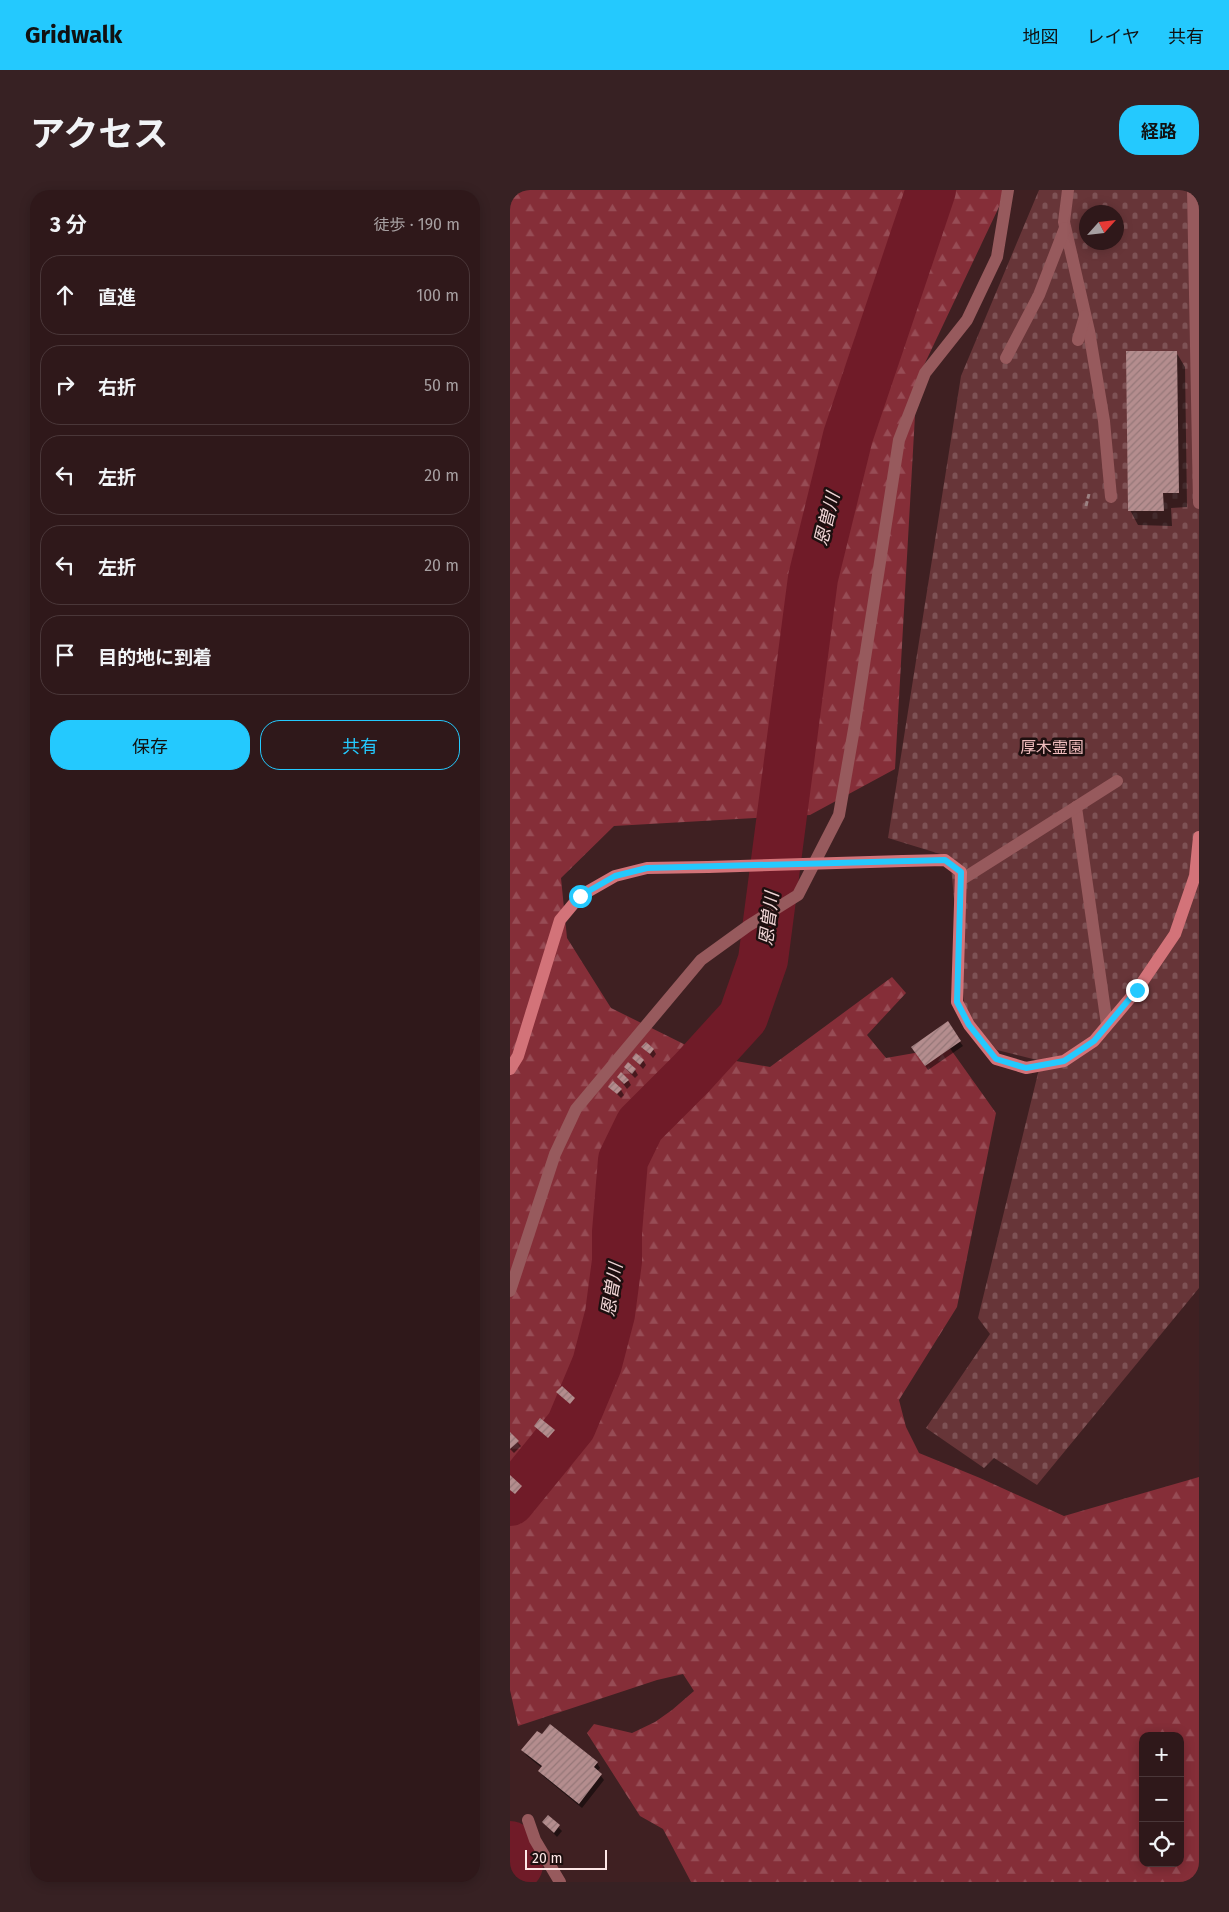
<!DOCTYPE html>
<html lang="ja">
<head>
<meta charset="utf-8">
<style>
  body { margin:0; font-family:"Fira Sans","Noto Sans JP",sans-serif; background:#372123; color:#f1f3f6 }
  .controls { position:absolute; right:15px; bottom:15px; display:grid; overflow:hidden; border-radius:10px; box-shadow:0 2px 12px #0003 }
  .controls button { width:45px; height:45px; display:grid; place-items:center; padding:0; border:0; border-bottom:1px solid #4a3739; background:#2f181a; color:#f1f3f6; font:25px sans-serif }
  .compass { position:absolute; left:569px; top:15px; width:45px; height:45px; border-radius:50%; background:#2f181a; box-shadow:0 2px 12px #0003; rotate:63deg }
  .scale { position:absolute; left:15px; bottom:12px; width:82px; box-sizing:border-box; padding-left:5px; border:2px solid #fde7e7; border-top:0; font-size:14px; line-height:18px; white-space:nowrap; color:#fde7e7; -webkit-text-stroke:4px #1d0f0f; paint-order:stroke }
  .stop { position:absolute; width:15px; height:15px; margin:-11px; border:4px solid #24c9fe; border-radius:50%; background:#fff }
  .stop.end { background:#24c9fe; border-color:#fff; box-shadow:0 1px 5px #0008 }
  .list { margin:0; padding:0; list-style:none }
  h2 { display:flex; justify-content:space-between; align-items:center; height:65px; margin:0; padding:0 20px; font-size:21px }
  h2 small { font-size:16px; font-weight:400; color:#a7a0a2 }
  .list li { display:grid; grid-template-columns:32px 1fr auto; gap:15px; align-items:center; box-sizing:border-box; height:80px; margin:0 10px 10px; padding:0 10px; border:1px solid #4a3739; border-radius:20px }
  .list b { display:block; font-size:19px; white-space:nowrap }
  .list em { font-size:16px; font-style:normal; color:#a7a0a2 }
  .actions { display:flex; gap:10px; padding:15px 20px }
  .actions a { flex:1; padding:11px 0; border:1px solid #24c9fe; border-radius:20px; text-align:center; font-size:18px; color:#24c9fe }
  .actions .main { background:#24c9fe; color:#111 }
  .icon { flex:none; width:28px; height:28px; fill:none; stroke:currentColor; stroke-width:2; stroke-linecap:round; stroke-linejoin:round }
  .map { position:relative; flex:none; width:689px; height:1692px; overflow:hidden; border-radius:20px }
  header { display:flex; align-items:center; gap:30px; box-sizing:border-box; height:70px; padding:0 25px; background:#24c9fe; color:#111 }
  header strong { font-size:24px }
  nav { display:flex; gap:28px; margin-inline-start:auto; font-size:18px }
  .intro { display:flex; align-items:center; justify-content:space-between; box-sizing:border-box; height:120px; padding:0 30px }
  h1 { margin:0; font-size:35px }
  .button { padding:12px 22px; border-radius:20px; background:#24c9fe; color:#111; font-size:18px; font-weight:700 }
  main { display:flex; gap:30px; padding:0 30px }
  aside { flex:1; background:#2f181a; border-radius:20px; box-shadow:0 2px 12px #0003 }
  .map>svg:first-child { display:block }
</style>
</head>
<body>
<header>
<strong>Gridwalk</strong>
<nav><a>地図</a><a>レイヤ</a><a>共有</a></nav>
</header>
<div class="intro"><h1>アクセス</h1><a class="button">経路</a></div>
<main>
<aside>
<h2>3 分<small>徒歩 · 190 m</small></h2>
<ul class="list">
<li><svg class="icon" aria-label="ahead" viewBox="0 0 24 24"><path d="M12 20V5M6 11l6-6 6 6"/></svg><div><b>直進</b></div><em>100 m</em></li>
<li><svg class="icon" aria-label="right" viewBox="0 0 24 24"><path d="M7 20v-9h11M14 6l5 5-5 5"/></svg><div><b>右折</b></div><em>50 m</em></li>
<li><svg class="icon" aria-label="left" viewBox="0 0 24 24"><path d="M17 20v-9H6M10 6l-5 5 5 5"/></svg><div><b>左折</b></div><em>20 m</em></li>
<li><svg class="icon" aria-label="left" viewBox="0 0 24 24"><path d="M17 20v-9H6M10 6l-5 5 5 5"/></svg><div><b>左折</b></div><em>20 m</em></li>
<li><svg class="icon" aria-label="arrive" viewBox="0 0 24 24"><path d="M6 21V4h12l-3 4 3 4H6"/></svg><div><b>目的地に到着</b></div></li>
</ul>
<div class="actions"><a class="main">保存</a><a>共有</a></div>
</aside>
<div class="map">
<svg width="689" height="1692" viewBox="0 0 689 1692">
  <defs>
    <pattern id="forest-firs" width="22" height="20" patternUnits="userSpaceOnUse" patternTransform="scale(1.25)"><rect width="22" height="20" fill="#852e38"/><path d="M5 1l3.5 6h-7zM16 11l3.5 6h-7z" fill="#974c55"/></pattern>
    <pattern id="cemetery-stones" width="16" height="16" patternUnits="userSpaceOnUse" patternTransform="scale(1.25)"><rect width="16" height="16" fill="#673538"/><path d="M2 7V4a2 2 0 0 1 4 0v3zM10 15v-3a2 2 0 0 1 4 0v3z" fill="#7e5255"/></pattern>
    <pattern id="building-hatch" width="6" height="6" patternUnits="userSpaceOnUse" patternTransform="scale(1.25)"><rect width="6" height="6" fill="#b48d8e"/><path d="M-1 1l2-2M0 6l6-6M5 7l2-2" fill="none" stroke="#957778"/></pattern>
  </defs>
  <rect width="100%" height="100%" fill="#3f2022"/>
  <path fill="url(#forest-firs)" fill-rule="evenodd" d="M0,0H497L407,190L385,579L300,625L104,636L51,688L57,748L101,818L198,866L260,877L382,787L396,803L357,845L376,868L439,857L486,923L447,1117L389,1210L396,1237L409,1263L470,1288L554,1326L689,1287V1692H181L153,1639L130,1626L77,1543L84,1534L122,1543L145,1532L162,1520L184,1501L173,1484L147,1490L8,1536L0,1500ZM633,1546H670V1673H633Z"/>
  <path fill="url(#cemetery-stones)" fill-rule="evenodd" d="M529,0H689V1098L527,1295L484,1268L474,1278L416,1238L480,1144L468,1128L531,871L487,860L455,822L440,667L378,648L451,186ZM576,22H606V52H576Z"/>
  <g fill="#0007">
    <polygon points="666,162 675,177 677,317 661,318 662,336 628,335 620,320"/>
    <polygon points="450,852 453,856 418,880 406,862"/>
    <polygon points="133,857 143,859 146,864 143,868"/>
    <polygon points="123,868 133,870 136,875 133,879"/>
    <polygon points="115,878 125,880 128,885 125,888"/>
    <polygon points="108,887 118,890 121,895 117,899"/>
    <polygon points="100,897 111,900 114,905 111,908"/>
    <polygon points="52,1198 67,1214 63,1218 48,1202"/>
    <polygon points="25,1236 44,1241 47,1245 41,1252 28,1241"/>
    <polygon points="0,1244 11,1256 4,1263 0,1259"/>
    <polygon points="0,1287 14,1302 8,1308 0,1301"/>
    <polygon points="13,1560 87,1573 90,1578 87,1581 94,1590 72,1618 33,1586 30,1581 32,1578 16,1565"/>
    <polygon points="38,1627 52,1641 47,1647 33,1632"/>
  </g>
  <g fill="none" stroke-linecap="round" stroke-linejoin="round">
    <g stroke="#701b28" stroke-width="50">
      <polyline points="0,1311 61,1236 87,1174 100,1124 107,1071 107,1042 113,970 130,935 182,883 233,827 253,770 303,388 338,246 421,0"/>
      <polyline points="0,1656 8,1675"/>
    </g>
  </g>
  <g fill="url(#building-hatch)">
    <polygon points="616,161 667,161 669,303 653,303 654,321 618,321"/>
    <polygon points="438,831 451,851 415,876 401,857"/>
    <polygon points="136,852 144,859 140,864 131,857"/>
    <polygon points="126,863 134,870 130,875 122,868"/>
    <polygon points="118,872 126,879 122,884 114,877"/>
    <polygon points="111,882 119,890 114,894 107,887"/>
    <polygon points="103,891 112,899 107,904 98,897"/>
    <polygon points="52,1196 65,1208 60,1214 46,1202"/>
    <polygon points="30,1228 45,1240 38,1248 24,1236"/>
    <polygon points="0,1242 9,1251 0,1259"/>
    <polygon points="0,1285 12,1296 5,1304 0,1300"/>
    <polygon points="40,1534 88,1572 84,1577 92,1584 69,1614 28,1581 32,1576 11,1560 27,1541 32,1544"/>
    <polygon points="38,1625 50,1635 44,1643 32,1632"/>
  </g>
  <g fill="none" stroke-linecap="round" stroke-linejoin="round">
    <polyline stroke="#9c8283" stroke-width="3" stroke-dasharray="5 2.5" stroke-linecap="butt" points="576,316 579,304"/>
    <polyline stroke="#975a5d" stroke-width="12" points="18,1630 25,1650 50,1692"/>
    <g stroke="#975a5d" stroke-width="12">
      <polyline points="558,0 554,32 579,141 594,231 601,307"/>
      <polyline points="683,0 689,313"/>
      <polyline points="568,150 575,126"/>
      <polyline points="496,168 529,105 555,38"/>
      <polyline points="566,617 597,835"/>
      <polyline points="451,690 607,591"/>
      <polyline points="0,1101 45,964 66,919 191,770 238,736 288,705 329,625 344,539 389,250 415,183 457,130 487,67 498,0"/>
    </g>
    <g stroke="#d37379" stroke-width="12">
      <polyline points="393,671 435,670 451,682 447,812 459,835 486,869 516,878 554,871 584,851 627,800 665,744 685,686 689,647"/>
      <polyline points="0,879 8,866 50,730 70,706 105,686 137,678 198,677"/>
    </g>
    <polyline stroke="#d37379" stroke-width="12" points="198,677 393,671"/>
  </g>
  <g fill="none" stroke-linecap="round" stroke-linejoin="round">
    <polyline stroke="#24c9fe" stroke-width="6" points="70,706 105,686 137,678 435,670 451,682 447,812 459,835 486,869 516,878 554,871 584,851 627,800"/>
  </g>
  <g text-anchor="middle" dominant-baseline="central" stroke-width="5" stroke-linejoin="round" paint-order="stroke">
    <g font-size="16" fill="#efbcbd" stroke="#1d0f0f">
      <text x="542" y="557">厚木霊園</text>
    </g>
    <g font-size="18" font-style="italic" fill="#f0d5d6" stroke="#1d0f0f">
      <text transform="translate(317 329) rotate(-76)">恩曽川</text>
      <text transform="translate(259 729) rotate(-83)">恩曽川</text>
      <text transform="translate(102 1100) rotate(-81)">恩曽川</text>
    </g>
  </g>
</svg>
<div class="controls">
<button>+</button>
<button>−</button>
<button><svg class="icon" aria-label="locate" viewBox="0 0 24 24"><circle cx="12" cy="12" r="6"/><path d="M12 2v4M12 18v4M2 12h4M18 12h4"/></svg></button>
</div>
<svg class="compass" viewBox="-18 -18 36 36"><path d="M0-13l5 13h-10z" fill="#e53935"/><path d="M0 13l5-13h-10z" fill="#a7a0a2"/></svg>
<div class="scale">20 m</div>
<div class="stop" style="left:70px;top:706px"></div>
<div class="stop end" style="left:627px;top:800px"></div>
</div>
</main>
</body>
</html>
